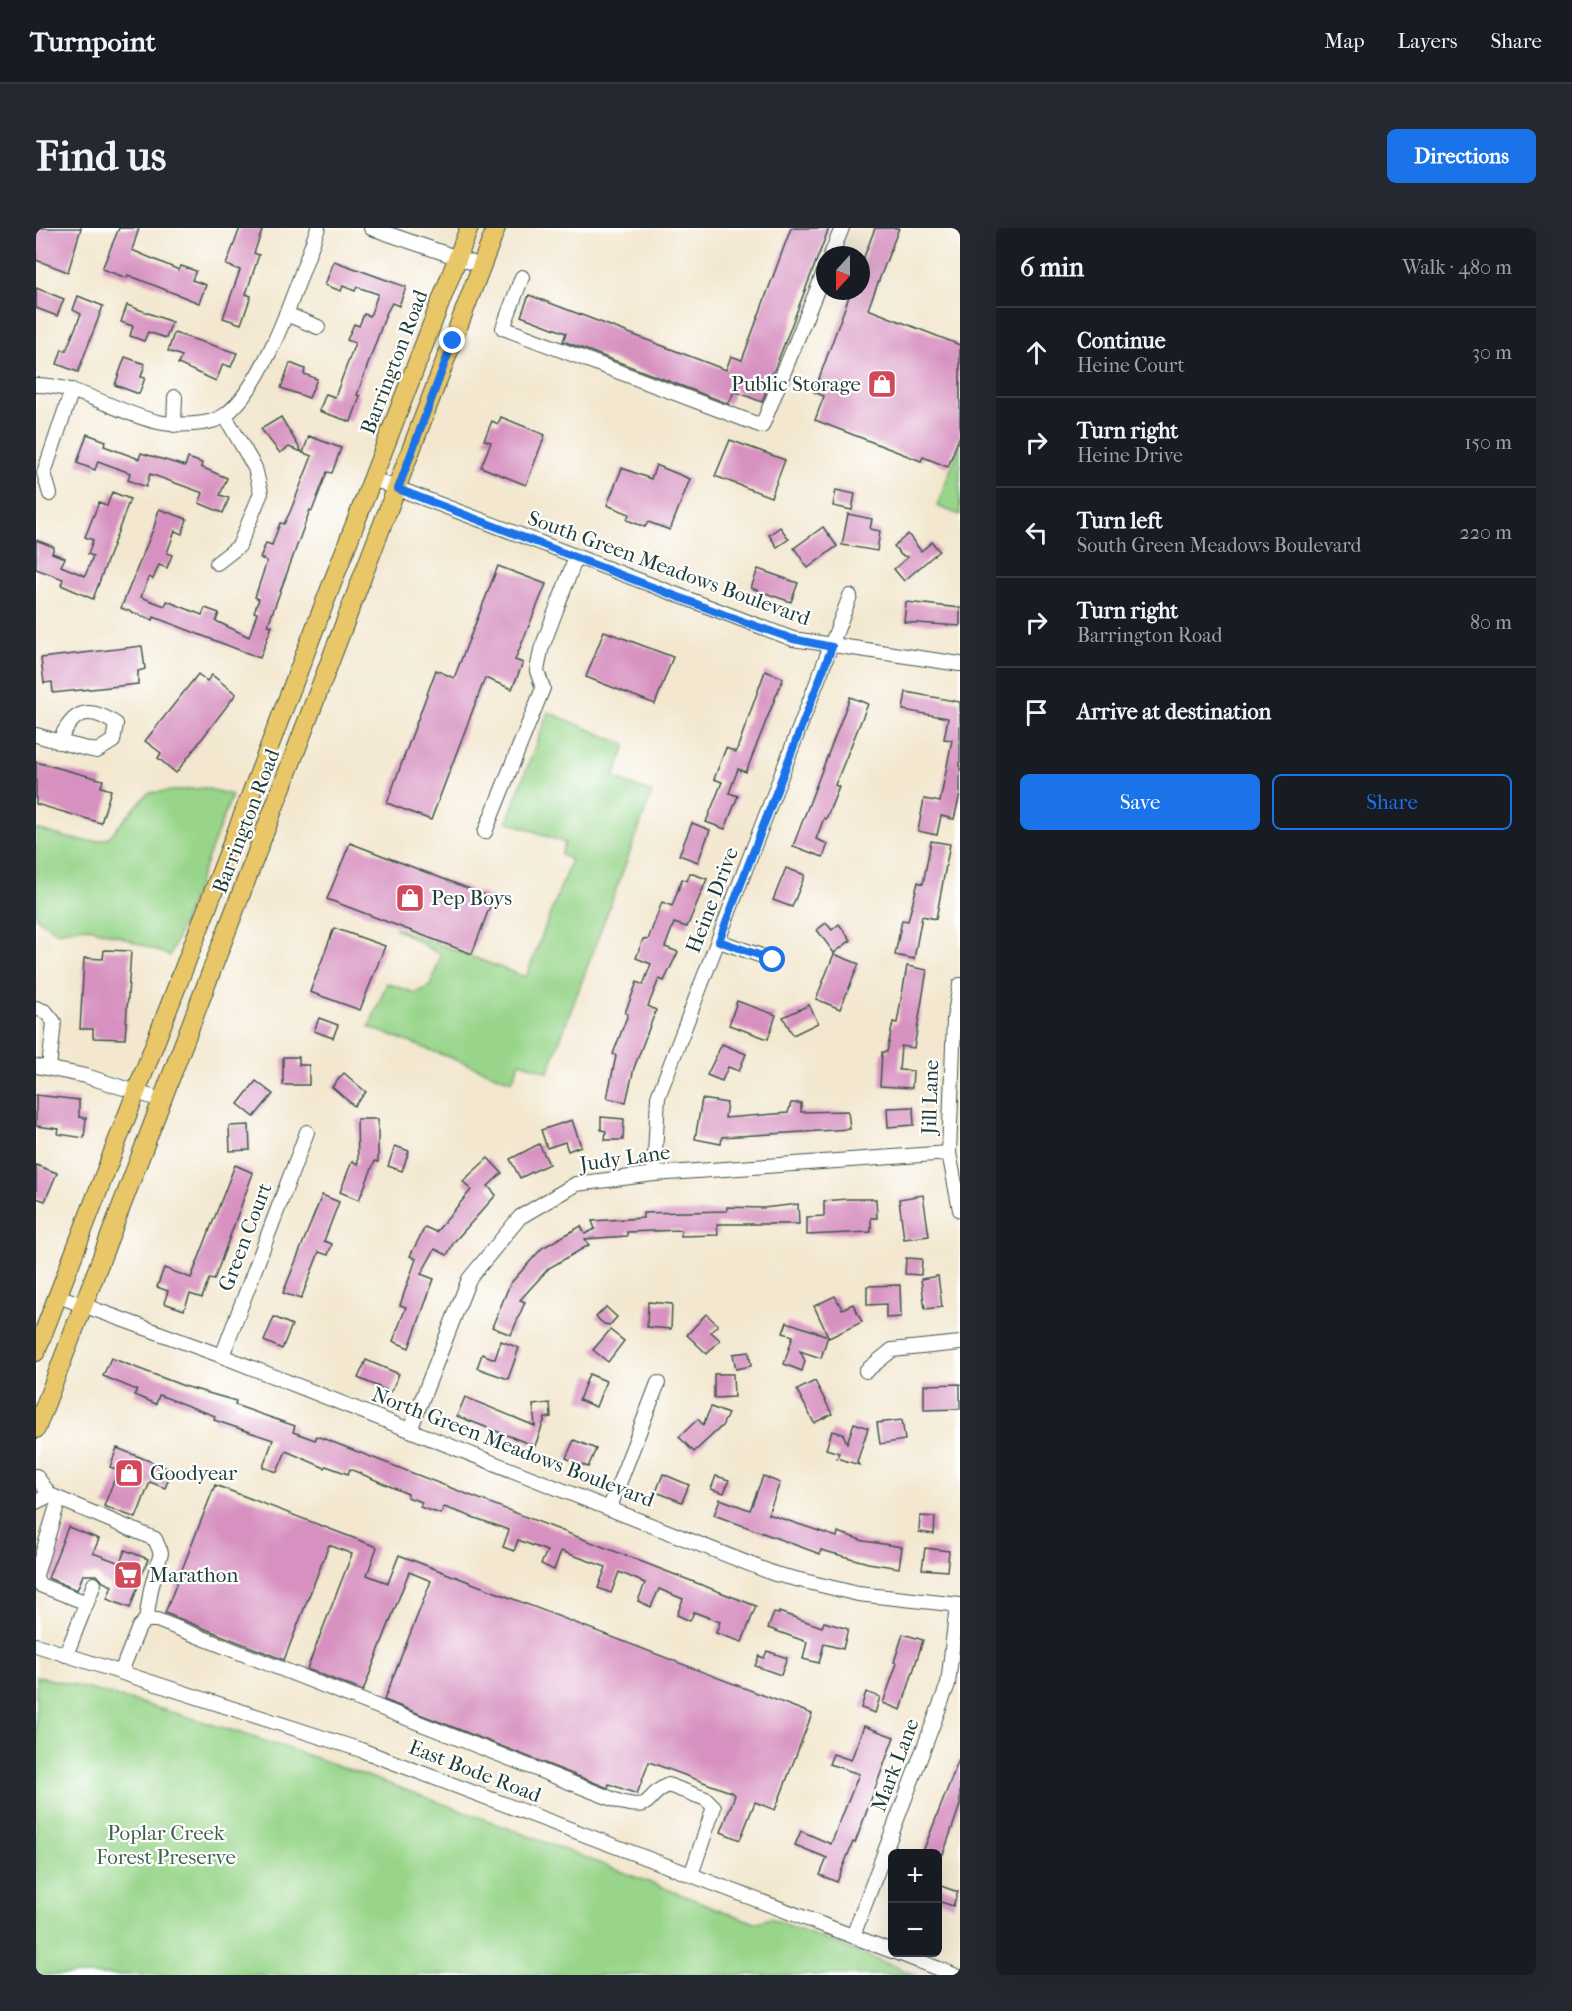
<!DOCTYPE html>
<html lang="en">
<head>
<meta charset="utf-8">
<style>
  body { margin:0; font-family:"IM FELL French Canon",serif; background:#242831; color:#f1f3f6 }
  .controls { position:absolute; right:18px; bottom:18px; display:grid; overflow:hidden; border-radius:9px; box-shadow:0 6px 24px #0002 }
  .controls button { width:54px; height:54px; display:grid; place-items:center; padding:0; border:0; border-bottom:2px solid #363941; background:#171b24; color:#f1f3f6; font:30px sans-serif }
  .compass { position:absolute; left:780px; top:18px; width:54px; height:54px; border-radius:50%; background:#171b24; box-shadow:0 6px 24px #0002; rotate:201deg }
  .stop { position:absolute; width:18px; height:18px; margin:-14px; border:4px solid #1a73e8; border-radius:50%; background:#fff }
  .stop.end { background:#1a73e8; border-color:#fff; box-shadow:0 2px 6px #0008 }
  .list { margin:0; padding:0; list-style:none }
  h2 { display:flex; justify-content:space-between; align-items:center; height:78px; margin:0; padding:0 24px; font-size:26px }
  h2 small { font-size:20px; font-weight:400; color:#9ea1a6 }
  .list li { display:grid; grid-template-columns:39px 1fr auto; gap:18px; align-items:center; box-sizing:border-box; height:90px; padding:0 24px; border-top:2px solid #363941 }
  .list b { display:block; font-size:22px; white-space:nowrap }
  .list p { margin:0; font-size:20px; white-space:nowrap; color:#9ea1a6 }
  .list em { font-size:20px; font-style:normal; color:#9ea1a6 }
  .actions { display:flex; gap:12px; padding:18px 24px }
  .actions a { flex:1; padding:14px 0; border:2px solid #1a73e8; border-radius:9px; text-align:center; font-size:21px; color:#1a73e8 }
  .actions .main { background:#1a73e8; color:#fff }
  .icon { flex:none; width:33px; height:33px; fill:none; stroke:currentColor; stroke-width:2; stroke-linecap:round; stroke-linejoin:round }
  .map { position:relative; flex:none; width:924px; height:1747px; overflow:hidden; border-radius:9px }
  header { display:flex; align-items:center; gap:36px; box-sizing:border-box; height:84px; padding:0 30px; background:#171b24; border-bottom:2px solid #363941 }
  header strong { font-size:28px }
  nav { display:flex; gap:33px; margin-inline-start:auto; font-size:21px }
  .intro { display:flex; align-items:center; justify-content:space-between; box-sizing:border-box; height:144px; padding:0 36px }
  h1 { margin:0; font-size:42px }
  .button { padding:15px 27px; border-radius:9px; background:#1a73e8; color:#fff; font-size:21px; font-weight:700 }
  main { display:flex; gap:36px; padding:0 36px }
  aside { flex:1; background:#171b24; border-radius:9px; box-shadow:0 6px 24px #0002 }
  .map>svg:first-child { display:block }
</style>
</head>
<body>
<header>
<strong>Turnpoint</strong>
<nav><a>Map</a><a>Layers</a><a>Share</a></nav>
</header>
<div class="intro"><h1>Find us</h1><a class="button">Directions</a></div>
<main>
<div class="map">
<svg width="924" height="1747" viewBox="0 0 924 1747">
  <rect width="100%" height="100%" fill="#fff"/>
  <filter id="ink" filterUnits="userSpaceOnUse"><feTurbulence type="fractalNoise" baseFrequency=".0167" numOctaves="2"/><feDisplacementMap in="SourceGraphic" scale="12" xChannelSelector="R" yChannelSelector="G"/><feConvolveMatrix kernelMatrix="1 2 1 2 8 2 1 2 1" color-interpolation-filters="sRGB"/></filter>
  <filter id="wash" filterUnits="userSpaceOnUse"><feTurbulence type="fractalNoise" baseFrequency=".008" numOctaves="4" result="noise"/><feDisplacementMap in="SourceGraphic" scale="24" xChannelSelector="R" yChannelSelector="G"/><feGaussianBlur stdDeviation="1.35" result="paint"/><feColorMatrix in="noise" values="0 0 0 0 0 0 0 0 0 0 0 0 0 0 0 0 0 1.4 0 .05"/><feComposite in="paint" operator="in"/></filter>
  <g filter="url(#wash)">
    <rect width="100%" height="100%" fill="#f3e7cf"/>
    <g fill="#98d58a" stroke="#5c895f" stroke-width="1.5">
      <polygon points="924,216 924,287 901,278"/>
      <polygon points="512,484 590,517 578,550 616,565 512,844 484,834 476,853 333,799 351,755 379,765 394,758 405,727 359,700 490,749 535,632 525,627 529,615 471,593"/>
      <path d="M169,560L196,567L134,728L83,708L49,699L20,704L0,689V601C22,606 50,619 72,610L112,565Z"/>
      <path d="M0,1448C247,1506 482,1605 719,1695L734,1690L880,1747H0Z"/>
    </g>
    <g id="blocks">
      <g fill="#d791c0">
        <polygon points="0,0 45,0 32,44 0,32"/>
        <polygon points="83,0 103,0 96,22 143,42 145,38 160,43 156,52 170,57 163,75 92,47 91,50 66,41"/>
        <polygon points="204,0 227,0 218,25 223,27 210,66 215,68 205,96 187,90 204,42 190,37"/>
        <polygon points="755,0 793,0 726,174 698,163 693,176 527,113 530,105 485,88 493,67 690,142 695,128 706,132"/>
        <polygon points="839,0 863,0 832,81 924,117 924,207 912,239 887,229 885,233 779,192 788,168 778,164 815,63 825,63 825,37"/>
        <polygon points="298,33 370,59 363,78 356,75 350,86 321,167 324,168 315,194 283,183 290,166 299,169 319,115 311,112 318,96 323,98 328,86 334,88 342,66 321,59 319,63 307,58 305,63 289,57"/>
        <polygon points="0,60 28,71 21,88 0,80"/>
        <polygon points="42,68 67,78 42,144 21,136 26,121 30,123 45,86 37,82"/>
        <polygon points="91,77 136,94 130,110 112,104 108,113 94,108 97,98 85,94"/>
        <polygon points="138,105 201,125 195,139 187,136 180,153 142,136 146,128 132,123"/>
        <polygon points="89,129 109,136 105,149 109,150 103,166 79,157"/>
        <polygon points="254,135 269,141 268,146 281,151 273,170 245,160"/>
        <polygon points="245,189 266,224 253,219 244,225 225,201"/>
        <polygon points="465,189 509,207 490,257 445,239 455,214 448,212 456,193 462,196"/>
        <polygon points="51,206 70,213 68,218 103,231 105,225 149,238 152,230 166,235 165,239 191,250 184,267 193,270 187,285 163,275 167,265 114,246 110,259 92,252 94,245 62,233 59,242 41,235"/>
        <polygon points="273,208 305,220 296,245 291,244 276,283 274,282 232,397 236,398 224,430 118,389 117,392 85,380 118,299 123,281 151,291 146,306 139,303 131,325 136,327 131,340 123,337 117,351 113,349 105,369 129,378 131,373 166,387 169,380 183,385 180,393 213,409 221,385 218,384 223,371 219,369 231,333 224,330 230,315 236,317 244,295 248,296 254,284 276,228 267,225"/>
        <polygon points="694,212 749,232 735,269 679,248"/>
        <polygon points="620,237 654,251 634,302 612,294 609,299 591,292 593,286 571,277 586,240 615,251"/>
        <polygon points="800,262 819,266 816,282 797,278"/>
        <polygon points="76,264 94,271 57,371 25,357 27,351 0,341 0,312 18,319 16,325 29,330 25,338 49,348 57,328 52,326 57,312 49,309 63,274 71,278"/>
        <polygon points="812,286 836,291 834,301 844,303 841,323 806,317"/>
        <polygon points="744,299 753,311 741,319 733,307"/>
        <polygon points="787,299 801,318 772,340 758,320"/>
        <polygon points="872,306 885,323 896,314 903,323 868,353 858,341 872,329 865,327 858,318"/>
        <polygon points="462,338 510,356 479,432 487,435 476,461 449,450 395,592 351,575 400,442 418,450"/>
        <polygon points="722,341 762,355 755,374 715,360"/>
        <polygon points="870,374 924,380 924,398 868,394"/>
        <polygon points="568,403 637,429 619,476 550,449"/>
        <polygon points="106,418 109,441 102,443 102,456 17,465 16,454 8,455 5,430"/>
        <polygon points="729,443 747,450 710,544 702,541 693,565 702,568 689,601 670,594 686,554 678,551 690,520 700,524"/>
        <polygon points="162,446 171,453 176,447 200,466 140,545 122,530 125,525 109,513"/>
        <polygon points="870,464 924,474 924,566 918,591 905,588 901,607 882,603 888,571 904,574 916,512 908,511 912,490 867,482"/>
        <polygon points="814,469 832,476 799,557 803,559 790,591 788,590 780,611 792,616 787,629 757,618"/>
        <polygon points="0,534 67,552 65,559 75,562 65,595 0,576"/>
        <polygon points="656,595 674,602 662,634 643,627"/>
        <polygon points="895,613 914,616 900,691 886,688 878,731 859,727 866,692 872,693 882,654 887,656"/>
        <polygon points="314,615 457,670 436,726 291,671"/>
        <polygon points="750,640 769,647 756,679 737,672"/>
        <polygon points="654,645 671,651 651,699 638,695 629,719 642,724 628,753 623,751 612,778 620,782 598,840 590,874 571,870 580,828 577,826 592,786 589,785 601,754 607,757 615,736 600,730 607,711 612,712 626,674 636,678 646,651 651,653"/>
        <polygon points="790,695 796,702 803,696 815,712 798,725 781,702"/>
        <polygon points="298,700 349,718 324,782 274,764"/>
        <polygon points="68,722 95,723 89,811 57,810 57,801 44,801 48,730 67,731"/>
        <polygon points="798,726 823,736 804,781 780,771"/>
        <polygon points="871,738 891,742 878,820 865,818 863,842 877,843 876,860 844,858 846,824 851,824 857,794 861,795"/>
        <polygon points="701,773 740,787 732,811 693,797"/>
        <polygon points="773,777 782,795 757,807 747,789"/>
        <polygon points="283,790 302,797 297,810 278,803"/>
        <polygon points="686,816 710,826 703,843 692,839 686,853 671,847"/>
        <polygon points="247,829 263,829 263,837 273,837 273,857 247,857"/>
        <polygon points="308,845 330,864 318,878 296,859"/>
        <polygon points="220,853 237,866 218,889 202,876"/>
        <polygon points="0,867 43,872 43,889 50,890 48,910 22,906 23,901 0,898"/>
        <polygon points="666,871 691,875 689,890 752,885 755,875 765,875 765,884 812,883 814,901 686,909 685,916 659,911"/>
        <polygon points="877,879 878,897 852,899 851,880"/>
        <polygon points="565,889 588,891 587,912 569,912 570,903 565,902"/>
        <polygon points="321,891 342,891 342,934 339,933 323,972 304,964 316,933 322,936"/>
        <polygon points="536,892 545,918 532,923 529,914 511,920 505,902"/>
        <polygon points="213,897 214,922 194,923 193,898"/>
        <polygon points="503,916 513,936 484,950 474,931"/>
        <polygon points="359,918 373,923 366,943 352,938"/>
        <polygon points="452,930 466,945 452,958 460,967 418,1014 411,1027 399,1021 385,1046 398,1051 373,1120 357,1113 370,1079 364,1077 380,1031 374,1028 389,999 400,1004 435,962 427,953"/>
        <polygon points="0,937 21,945 9,973 0,970"/>
        <polygon points="199,937 217,945 178,1052 173,1051 166,1070 154,1066 148,1082 128,1075 132,1063 121,1059 128,1040 155,1050"/>
        <polygon points="286,967 303,974 288,1013 296,1016 292,1027 283,1024 265,1071 247,1065"/>
        <polygon points="887,967 893,1008 868,1011 863,971"/>
        <polygon points="811,971 840,971 841,990 835,990 835,1004 771,1007 771,989 788,988 788,973"/>
        <polygon points="762,976 763,996 681,996 682,1007 645,1008 645,1002 591,1004 591,1008 549,1011 553,1017 513,1040 484,1072 489,1074 475,1107 456,1099 474,1056 506,1020 545,998 549,1006 559,1001 556,993 607,990 607,985 691,983 691,979 727,980"/>
        <polygon points="870,1030 886,1031 885,1047 869,1046"/>
        <polygon points="902,1048 906,1079 889,1081 885,1051"/>
        <polygon points="864,1057 865,1089 850,1090 850,1076 831,1077 831,1058"/>
        <polygon points="799,1068 806,1081 817,1076 826,1094 793,1110 778,1078"/>
        <polygon points="612,1074 636,1076 635,1101 611,1099"/>
        <polygon points="570,1079 581,1089 574,1097 568,1096 560,1089"/>
        <polygon points="670,1086 682,1097 675,1104 684,1112 671,1126 651,1107"/>
        <polygon points="238,1089 256,1097 246,1121 228,1113"/>
        <polygon points="751,1094 792,1108 785,1130 764,1123 769,1133 766,1143 748,1136 757,1108 747,1105"/>
        <polygon points="574,1102 588,1113 572,1134 557,1122"/>
        <polygon points="465,1113 483,1120 472,1151 441,1140 446,1126 459,1131"/>
        <polygon points="713,1124 715,1138 700,1141 697,1126"/>
        <polygon points="75,1130 148,1158 200,1173 199,1177 259,1198 257,1204 279,1212 281,1208 720,1378 706,1414 680,1405 684,1394 658,1384 654,1393 641,1387 647,1371 623,1361 615,1379 602,1373 609,1355 583,1344 575,1365 562,1360 570,1339 525,1323 518,1342 505,1336 511,1323 482,1312 478,1323 467,1319 473,1302 408,1279 405,1286 384,1279 386,1274 371,1269 372,1266 314,1241 312,1246 290,1238 289,1240 250,1223 241,1244 227,1239 237,1212 178,1192 179,1188 123,1167 120,1176 98,1167 101,1162 67,1148"/>
        <polygon points="330,1132 363,1146 355,1164 322,1150"/>
        <polygon points="553,1146 570,1153 560,1179 543,1172"/>
        <polygon points="678,1146 697,1146 698,1169 678,1170"/>
        <polygon points="779,1153 796,1186 778,1195 761,1162"/>
        <polygon points="924,1156 924,1181 888,1182 888,1157"/>
        <polygon points="429,1169 499,1198 497,1177 514,1175 515,1189 509,1190 499,1218 421,1188"/>
        <polygon points="675,1179 692,1186 686,1198 658,1224 643,1209 662,1191 667,1197"/>
        <polygon points="866,1192 869,1212 844,1216 841,1195"/>
        <polygon points="818,1195 832,1200 821,1234 823,1237 801,1230 803,1225 790,1221 796,1203 807,1206 811,1215"/>
        <polygon points="538,1212 560,1221 552,1239 530,1230"/>
        <polygon points="81,1220 136,1242 129,1260 114,1254 100,1290 68,1278 82,1242 74,1239"/>
        <polygon points="627,1246 653,1257 646,1274 620,1264"/>
        <polygon points="680,1248 693,1252 688,1265 675,1261"/>
        <polygon points="727,1248 744,1255 732,1286 801,1309 802,1304 828,1313 866,1319 863,1340 832,1335 785,1322 784,1326 678,1287 684,1271 714,1282"/>
        <polygon points="179,1257 341,1319 331,1347 352,1355 363,1327 776,1486 739,1582 719,1574 704,1612 685,1604 699,1567 697,1565 613,1534 601,1566 573,1556 572,1560 348,1472 395,1353 373,1344 327,1463 271,1441 316,1326 293,1317 248,1432 129,1385"/>
        <polygon points="884,1288 899,1289 898,1306 883,1304"/>
        <polygon points="32,1299 63,1311 57,1325 84,1335 89,1322 112,1331 94,1380 71,1371 76,1358 67,1354 61,1347 47,1347 41,1362 12,1350"/>
        <polygon points="889,1320 913,1323 911,1343 886,1341"/>
        <polygon points="743,1384 786,1399 788,1394 812,1401 807,1421 788,1416 783,1435 767,1431 771,1414 732,1400 738,1385 743,1386"/>
        <polygon points="867,1406 887,1412 865,1482 847,1475 861,1435 858,1434"/>
        <polygon points="731,1423 751,1430 745,1447 719,1438 723,1428 728,1430"/>
        <polygon points="830,1464 844,1469 839,1485 825,1480"/>
        <polygon points="828,1498 858,1509 819,1615 817,1614 801,1654 784,1647 791,1630 759,1617 765,1603 795,1616 823,1546 793,1536 797,1526 815,1532"/>
        <polygon points="924,1529 924,1577 911,1615 907,1626 886,1626"/>
        <polygon points="902,1657 922,1664 917,1678 902,1673"/>
      </g>
    </g>
  </g>
  <g filter="url(#ink)">
    <use href="#blocks" fill-opacity="0" stroke="#3f564b" stroke-width="1.5"/>
    <g fill="none" stroke-linecap="round" stroke-linejoin="round">
      <g stroke="#3f564b" stroke-width="16">
        <g id="minor">
          <polyline points="335,0 446,38"/>
          <polyline points="795,27 806,0"/>
          <polyline points="486,49 467,100 726,198 789,42"/>
          <polyline points="250,86 282,99"/>
          <path d="M0,157C44,157 81,185 122,194C139,198 175,198 189,187C230,158 264,48 282,0"/>
          <polyline points="138,197 139,169"/>
          <polyline points="337,251 757,411 924,436"/>
          <polyline points="14,266 8,245 36,162"/>
          <polyline points="181,335 203,318 225,265 219,240 189,188"/>
          <path d="M0,507C21,513 40,519 61,523L77,513L80,496C51,476 36,484 23,514"/>
          <polyline points="449,604 507,460 501,443 505,422 540,329"/>
          <polyline points="683,713 737,732"/>
          <polyline points="924,757 918,791 913,925 924,982"/>
          <polyline points="0,780 10,784 18,794 13,840"/>
          <polyline points="0,838 50,848 125,872"/>
          <polyline points="618,946 622,869 814,368"/>
          <polyline points="22,1068 186,1128 739,1346 822,1366 924,1377"/>
          <polyline points="186,1128 271,904"/>
          <polyline points="830,1143 856,1122 924,1115"/>
          <polyline points="374,1202 433,1051 484,989 540,956 618,946 913,925"/>
          <polyline points="0,1248 14,1267 119,1311 125,1325 115,1361 110,1392"/>
          <polyline points="0,1274 14,1267"/>
          <polyline points="574,1279 622,1155"/>
          <polyline points="0,1347 23,1271"/>
          <polyline points="0,1350 4,1357 51,1375"/>
          <polyline points="0,1417 325,1522 856,1723"/>
          <polyline points="30,1427 58,1356"/>
          <path d="M85,1444L103,1399L110,1392H121L584,1574C620,1583 606,1569 632,1557L670,1571L678,1579L655,1647"/>
          <polyline points="817,1708 912,1456 921,1377"/>
          <polyline points="860,1724 918,1747"/>
        </g>
      </g>
      <g stroke="#3f564b" stroke-width="20">
        <g id="major">
          <polyline points="0,1124 433,0"/>
          <polyline points="0,1201 460,0"/>
        </g>
      </g>
      <use href="#minor" stroke="#fff" stroke-width="14"/>
      <use href="#major" stroke="#e9c769" stroke-width="18"/>
    </g>
  </g>
  <g fill="none" stroke-linecap="round" stroke-linejoin="round" filter="url(#ink)">
    <polyline stroke="#1a73e8" stroke-width="8" points="417,113 362,261 697,390 757,411 796,419 683,713 737,732"/>
  </g>
  <defs>
    <g id="shop-square" transform="scale(1.5)"><rect x="-9" y="-9" width="18" height="18" rx="4" fill="#d1495b" stroke="#fff"/><path d="M-5-2.5h2.3a2.7 3.5 0 0 1 5.4 0H5L5.5 6h-11ZM-1.5-2.5h3a1.5 2.3 0 0 0-3 0Z" fill="#fff"/></g>
    <g id="supermarket-square" transform="scale(1.5)"><rect x="-9" y="-9" width="18" height="18" rx="4" fill="#d1495b" stroke="#fff"/><path d="M-6-5.5h2.5l.6 2H6L4.5 2H-2.5L-4.4-4H-6ZM-1.5 3.2a1.3 1.3 0 1 0 .1 0ZM3 3.2a1.3 1.3 0 1 0 .1 0Z" fill="#fff"/></g>
  </defs>
  <g fill-rule="evenodd">
    <use href="#shop-square" x="846" y="156"/>
    <use href="#shop-square" x="374" y="670"/>
    <use href="#shop-square" x="93" y="1245"/>
    <use href="#supermarket-square" x="92" y="1347"/>
  </g>
  <g text-anchor="middle" dominant-baseline="central" stroke-width="4.5" stroke-linejoin="round" paint-order="stroke">
    <g font-size="21" fill="#1f3d34" stroke="#fff">
      <text transform="translate(358 134) rotate(-69)">Barrington Road</text>
      <text transform="translate(633 340) rotate(20)">South Green Meadows Boulevard</text>
      <text transform="translate(210 593) rotate(-69)">Barrington Road</text>
      <text transform="translate(676 672) rotate(-69)">Heine Drive</text>
      <text transform="translate(894 869) rotate(-88)">Jill Lane</text>
      <text transform="translate(589 930) rotate(-8)">Judy Lane</text>
      <text transform="translate(209 1009) rotate(-69)">Green Court</text>
      <text transform="translate(477 1219) rotate(21)">North Green Meadows Boulevard</text>
      <text transform="translate(859 1537) rotate(-69)">Mark Lane</text>
      <text transform="translate(439 1543) rotate(21)">East Bode Road</text>
    </g>
    <g font-size="21" fill="#1f3d34" stroke="#fff" text-anchor="start">
      <text x="825" y="156" text-anchor="end">Public Storage</text>
      <text x="395" y="670">Pep Boys</text>
      <text x="114" y="1245">Goodyear</text>
      <text x="113" y="1347">Marathon</text>
    </g>
    <g font-size="21" fill="#3d634a" stroke="#fff">
      <text x="130" y="1605">Poplar Creek<tspan x="130" dy="24">Forest Preserve</tspan></text>
    </g>
  </g>
</svg>
<div class="controls">
<button>+</button>
<button>−</button>
</div>
<svg class="compass" viewBox="-18 -18 36 36"><path d="M0-13l5 13h-10z" fill="#e53935"/><path d="M0 13l5-13h-10z" fill="#9ea1a6"/></svg>
<div class="stop" style="left:737px;top:732px"></div>
<div class="stop end" style="left:417px;top:113px"></div>
</div>
<aside>
<h2>6 min<small>Walk · 480 m</small></h2>
<ul class="list">
<li><svg class="icon" aria-label="ahead" viewBox="0 0 24 24"><path d="M12 20V5M6 11l6-6 6 6"/></svg><div><b>Continue</b><p>Heine Court</p></div><em>30 m</em></li>
<li><svg class="icon" aria-label="right" viewBox="0 0 24 24"><path d="M7 20v-9h11M14 6l5 5-5 5"/></svg><div><b>Turn right</b><p>Heine Drive</p></div><em>150 m</em></li>
<li><svg class="icon" aria-label="left" viewBox="0 0 24 24"><path d="M17 20v-9H6M10 6l-5 5 5 5"/></svg><div><b>Turn left</b><p>South Green Meadows Boulevard</p></div><em>220 m</em></li>
<li><svg class="icon" aria-label="right" viewBox="0 0 24 24"><path d="M7 20v-9h11M14 6l5 5-5 5"/></svg><div><b>Turn right</b><p>Barrington Road</p></div><em>80 m</em></li>
<li><svg class="icon" aria-label="arrive" viewBox="0 0 24 24"><path d="M6 21V4h12l-3 4 3 4H6"/></svg><div><b>Arrive at destination</b></div></li>
</ul>
<div class="actions"><a class="main">Save</a><a>Share</a></div>
</aside>
</main>
</body>
</html>
